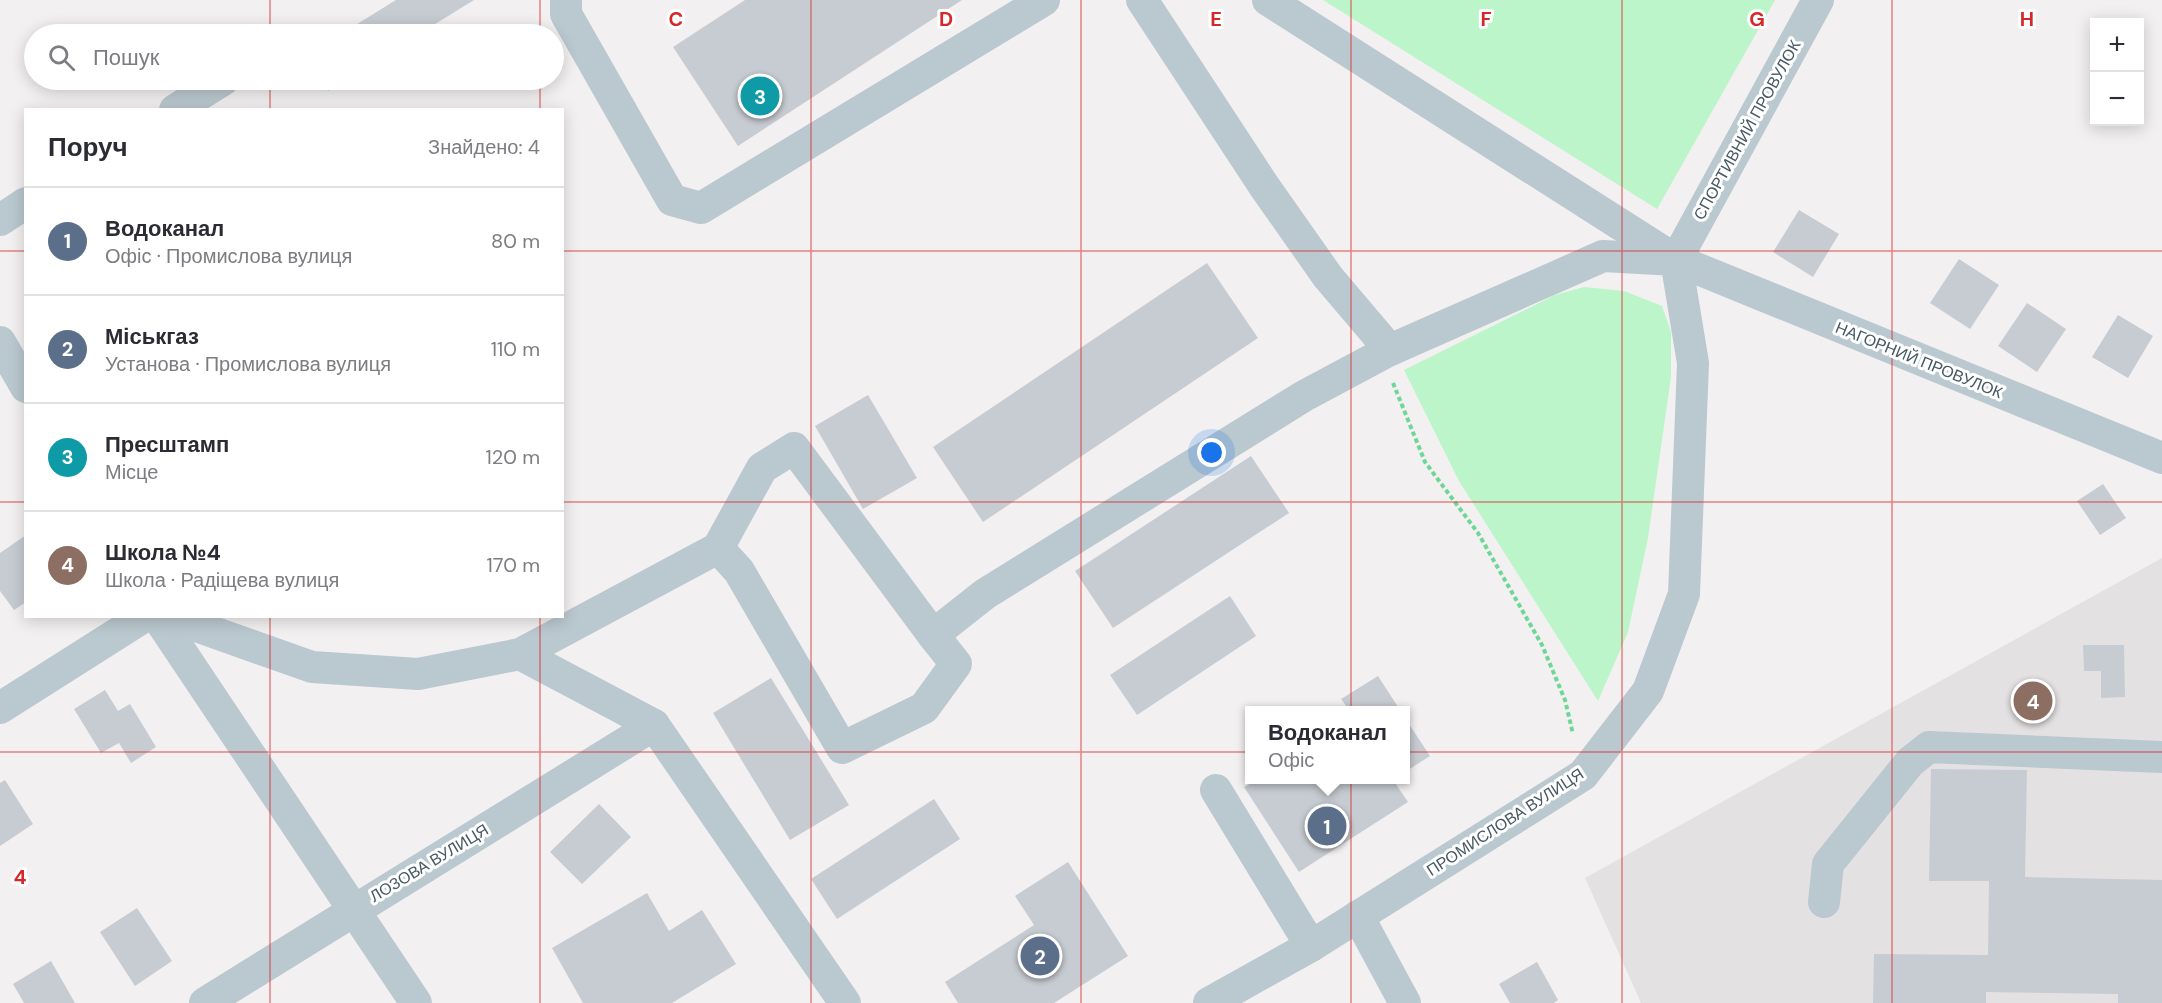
<!DOCTYPE html>
<html lang="uk">
<head>
<meta charset="utf-8">
<style>
  body { margin:0; font-family:"DM Sans",sans-serif; background:#f2f2f3; color:#2b2b33 }
  .controls { position:absolute; right:18px; top:18px; display:grid; overflow:hidden; border-radius:0px; box-shadow:0 3px 15px #0003 }
  .controls button { width:54px; height:54px; display:grid; place-items:center; padding:0; border:0; border-bottom:2px solid #e1e1e2; background:#fff; color:#2b2b33; font:30px sans-serif }
  .you { position:absolute; left:1212px; top:453px; width:21px; height:21px; margin:-15px; border:4px solid #fff; border-radius:50%; background:#1a73e8; box-shadow:0 0 0 9px #1a73e833 }
  .badge { display:grid; place-items:center; width:39px; height:39px; border-radius:50%; background:#d93025; color:#fff; font-size:20px; font-weight:700 }
  .pin { position:absolute; translate:-50% -50%; border:3px solid #fff; box-shadow:0 2px 6px #0006 }
  .popup { position:absolute; left:1245px; top:706px; width:165px; height:78px; box-sizing:border-box; display:grid; place-content:center; border-radius:0px; background:#fff; filter:drop-shadow(0 2px 4px #0005); font-size:20px; white-space:nowrap; color:#7c7c81 }
  .popup b { font-size:22px; color:#2b2b33 }
  .popup::after { content:''; position:absolute; left:50%; top:100%; margin-left:-12px; border:12px solid transparent; border-top-color:#fff }
  .list { margin:0; padding:0; list-style:none }
  h2 { display:flex; justify-content:space-between; align-items:center; height:78px; margin:0; padding:0 24px; font-size:26px }
  h2 small { font-size:20px; font-weight:400; color:#7c7c81 }
  .list li { display:grid; grid-template-columns:39px 1fr auto; gap:18px; align-items:center; box-sizing:border-box; height:108px; padding:0 24px; border-top:2px solid #e1e1e2 }
  .list b { display:block; font-size:22px; white-space:nowrap }
  .list p { margin:0; font-size:20px; white-space:nowrap; color:#7c7c81 }
  .list em { font-size:20px; font-style:normal; color:#7c7c81 }
  .icon { flex:none; width:33px; height:33px; fill:none; stroke:currentColor; stroke-width:2; stroke-linecap:round; stroke-linejoin:round }
  .map { position:relative; flex:none; width:2162px; height:1003px; overflow:hidden }
  .search { position:absolute; background:#fff; box-shadow:0 3px 15px #0003; left:24px; top:24px; width:540px; height:66px; display:flex; align-items:center; gap:15px; box-sizing:border-box; padding:0 21px; border-radius:33px; color:#7c7c81; font-size:22px }
  .panel { position:absolute; background:#fff; box-shadow:0 3px 15px #0003; left:24px; top:108px; width:540px; height:510px; border-radius:0px }
  .map>svg:first-child { display:block }
</style>
</head>
<body>
<div class="map">
<svg width="2162" height="1003" viewBox="0 0 2162 1003">
  <rect width="100%" height="100%" fill="#f3f0f1"/>
  <polygon fill="#e4e1e3" points="2162,558 2162,1003 1641,1003 1585,878"/>
  <g fill="#bbf5c9">
    <polygon points="1323,0 1775,0 1657,209"/>
    <polygon points="1584,287 1624,291 1662,306 1671,332 1671,377 1648,538 1628,632 1598,701 1459,481 1404,370 1555,295"/>
  </g>
  <g fill="#c7ccd2">
    <polygon points="396,0 474,0 419,34 341,34"/>
    <polygon points="745,0 962,0 738,146 673,47"/>
    <polygon points="321,80 347,80 328,91"/>
    <polygon points="1799,210 1839,234 1813,277 1773,252"/>
    <polygon points="1959,259 1999,285 1970,329 1930,303"/>
    <polygon points="1207,263 1258,338 983,522 933,447"/>
    <polygon points="2027,303 2066,329 2037,372 1998,346"/>
    <polygon points="2118,315 2153,336 2128,378 2092,357"/>
    <polygon points="868,395 917,478 863,509 815,426"/>
    <polygon points="1251,456 1289,513 1113,628 1075,571"/>
    <polygon points="2103,484 2126,518 2100,535 2077,501"/>
    <polygon points="26,535 26,602 14,610 0,591 0,553"/>
    <polygon points="1230,596 1256,636 1137,715 1110,675"/>
    <polygon points="2083,645 2124,645 2125,697 2101,698 2101,671 2084,671"/>
    <polygon points="1378,676 1400,710 1349,710 1341,699"/>
    <polygon points="771,678 849,805 790,840 713,713"/>
    <polygon points="105,690 118,711 130,704 156,747 131,763 119,743 101,753 74,709"/>
    <polygon points="1405,718 1430,756 1405,772"/>
    <polygon points="1931,769 2027,770 2025,877 2162,880 2162,1003 2118,1003 2118,994 1986,992 1986,1003 1873,1003 1874,954 1988,955 1989,881 1929,881"/>
    <polygon points="5,780 33,824 0,846 0,783"/>
    <polygon points="1256,780 1393,780 1408,802 1299,872 1244,787"/>
    <polygon points="934,799 960,839 837,919 811,879"/>
    <polygon points="599,804 631,837 582,884 550,852"/>
    <polygon points="1068,862 1128,956 1054,1003 958,1003 945,982 1034,925 1015,896"/>
    <polygon points="647,893 669,931 702,910 736,964 672,1003 583,1003 552,948"/>
    <polygon points="137,908 172,961 135,986 100,932"/>
    <polygon points="51,961 75,1003 24,1003 13,984"/>
    <polygon points="1537,962 1558,1000 1554,1003 1510,1003 1499,984"/>
  </g>
  <g fill="none" stroke-linecap="round" stroke-linejoin="round">
    <polyline stroke="#6ed795" stroke-width="4" stroke-dasharray="4.5 3" stroke-linecap="butt" points="1393,383 1425,462 1478,533 1542,645 1565,700 1573,734"/>
    <g stroke="#bac8cf" stroke-width="32">
      <polyline points="566,0 566,14 672,200 701,208 1044,0"/>
      <polyline points="1142,0 1264,186 1328,277 1390,350"/>
      <polyline points="1268,0 1676,260 2162,458"/>
      <polyline points="175,110 223,80"/>
      <polyline points="0,220 26,203"/>
      <polyline points="1676,260 1818,0"/>
      <polyline points="0,342 26,387"/>
      <polyline points="718,548 739,571 842,748 924,708 956,664 933,635"/>
      <polyline points="157,616 416,1003"/>
      <polyline points="168,616 312,667 418,674 520,654 718,548 762,468 794,448 933,635 985,594 1304,396 1390,350 1603,256 1676,260"/>
      <polyline points="520,654 654,725 845,1003"/>
      <polyline points="0,708 145,616"/>
      <polyline points="1216,790 1311,946"/>
      <polyline points="1824,902 1828,864 1910,762 1929,747 2162,757"/>
      <polyline points="1358,916 1405,1003"/>
      <polyline points="205,1003 654,725"/>
      <polyline points="1209,1003 1311,946 1583,775 1648,691 1684,594 1693,363 1676,260"/>
    </g>
  </g>
  <path fill="none" stroke="#d62828" stroke-width="1.5" stroke-opacity="0.55" d="M270,0V34M540,0V34M811,0V1003M1081,0V1003M1351,0V1003M1622,0V1003M1892,0V1003M270,80V110M540,80V110M0,251H26M562,251H2162M0,502H26M562,502H2162M270,616V1003M540,616V1003M0,752H2162"/>
  <g text-anchor="middle" dominant-baseline="central" stroke-width="6" stroke-linejoin="round" paint-order="stroke">
    <g font-size="16" fill="#465861" stroke="#fff">
      <text transform="translate(1747 130) rotate(-61)">СПОРТИВНИЙ ПРОВУЛОК</text>
      <text transform="translate(1919 360) rotate(22)">НАГОРНИЙ ПРОВУЛОК</text>
      <text transform="translate(1505 822) rotate(-33)">ПРОМИСЛОВА ВУЛИЦЯ</text>
      <text transform="translate(429 863) rotate(-31)">ЛОЗОВА ВУЛИЦЯ</text>
    </g>
  </g>
  <g font-size="20" text-anchor="middle" font-weight="bold" fill="#d62828" stroke="#fff" stroke-width="6" stroke-linejoin="round" paint-order="stroke">
    <text x="676" y="26">C</text>
    <text x="946" y="26">D</text>
    <text x="1216" y="26">E</text>
    <text x="1486" y="26">F</text>
    <text x="1757" y="26">G</text>
    <text x="2027" y="26">H</text>
    <text x="20" y="884">4</text>
  </g>
</svg>
<div class="controls">
<button>+</button>
<button>−</button>
</div>
<div class="you"></div>
<div class="pin badge" style="left:1327px;top:826px;background:#5c6f8a">1</div>
<div class="popup"><b>Водоканал</b>Офіс</div>
<div class="pin badge" style="left:1040px;top:956px;background:#5c6f8a">2</div>
<div class="pin badge" style="left:760px;top:96px;background:#0f9aa8">3</div>
<div class="pin badge" style="left:2033px;top:701px;background:#8d6e63">4</div>
<div class="search"><svg class="icon" aria-label="search" viewBox="0 0 24 24"><circle cx="10" cy="10" r="6"/><path d="M15 15l6 6"/></svg>Пошук</div>
<section class="panel">
<h2>Поруч<small>Знайдено: 4</small></h2>
<ul class="list">
<li><span class="badge" style="background:#5c6f8a">1</span><div><b>Водоканал</b><p>Офіс · Промислова вулиця</p></div><em>80 m</em></li>
<li><span class="badge" style="background:#5c6f8a">2</span><div><b>Міськгаз</b><p>Установа · Промислова вулиця</p></div><em>110 m</em></li>
<li><span class="badge" style="background:#0f9aa8">3</span><div><b>Пресштамп</b><p>Місце</p></div><em>120 m</em></li>
<li><span class="badge" style="background:#8d6e63">4</span><div><b>Школа №4</b><p>Школа · Радіщева вулиця</p></div><em>170 m</em></li>
</ul>
</section>
</div>
</body>
</html>
